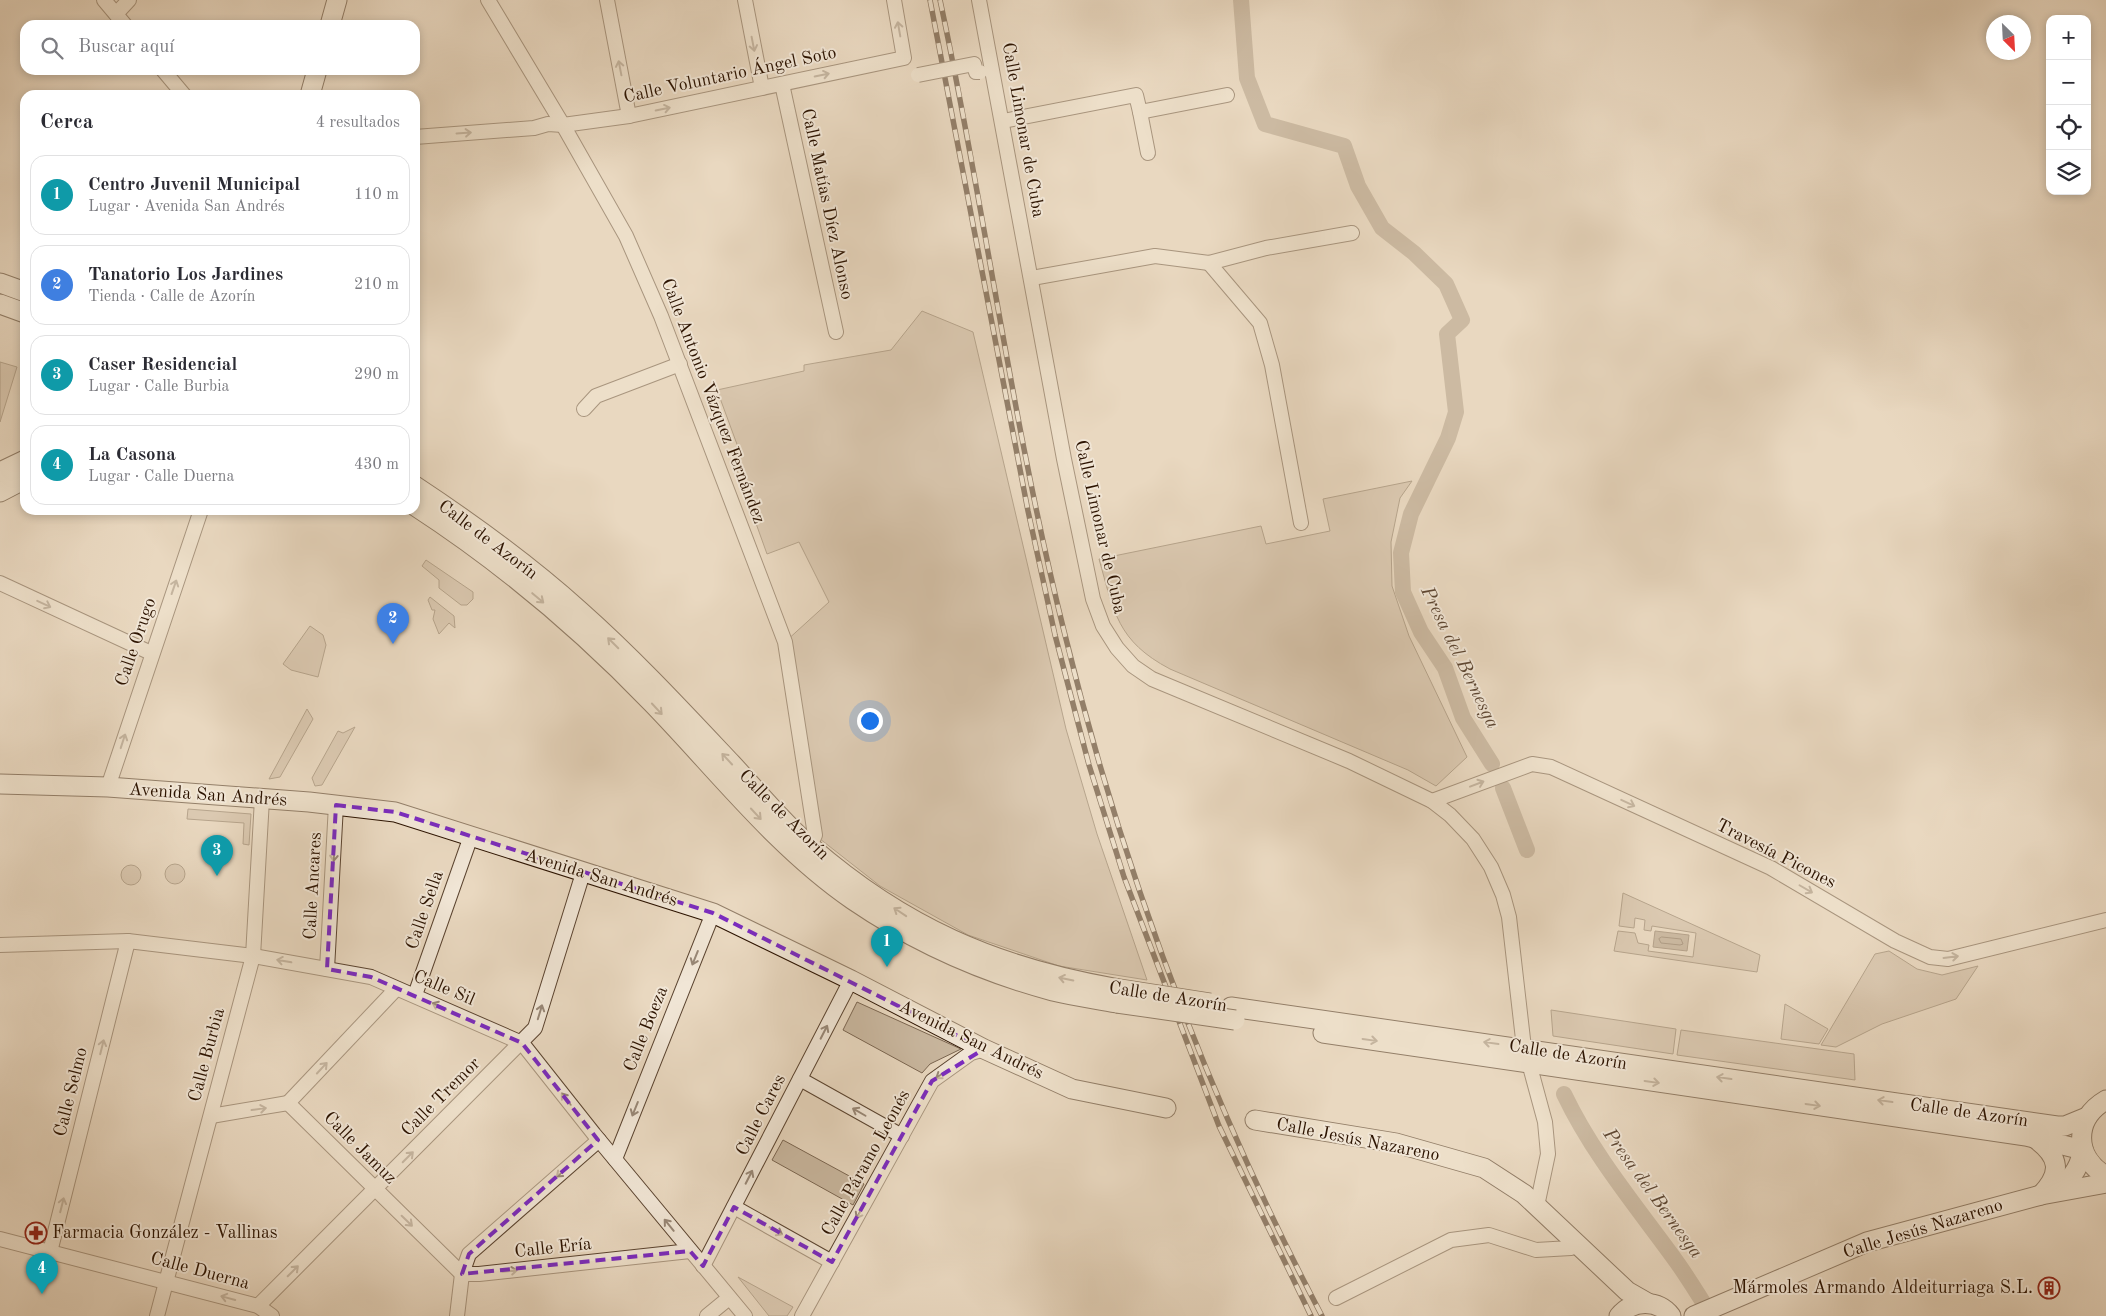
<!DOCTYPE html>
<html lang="es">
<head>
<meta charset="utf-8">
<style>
  body { margin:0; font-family:"Old Standard TT",serif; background:#f2f2f3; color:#2b2b33 }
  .controls { position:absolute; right:15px; top:15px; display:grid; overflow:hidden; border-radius:10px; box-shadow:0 2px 8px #0003 }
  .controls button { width:45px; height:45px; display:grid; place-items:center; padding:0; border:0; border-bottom:1px solid #e1e1e2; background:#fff; color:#2b2b33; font:25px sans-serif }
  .compass { position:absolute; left:1986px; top:15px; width:45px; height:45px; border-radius:50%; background:#fff; box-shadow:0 2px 8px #0003; rotate:156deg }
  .you { position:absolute; left:869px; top:720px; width:18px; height:18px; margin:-12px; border:4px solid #fff; border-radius:50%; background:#1a73e8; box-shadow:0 0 0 8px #1a73e833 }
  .badge { display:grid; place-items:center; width:32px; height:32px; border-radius:50%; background:#111827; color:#fff; font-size:16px; font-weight:700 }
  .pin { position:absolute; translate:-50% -41px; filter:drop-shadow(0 1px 2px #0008) }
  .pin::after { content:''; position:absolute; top:26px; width:18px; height:15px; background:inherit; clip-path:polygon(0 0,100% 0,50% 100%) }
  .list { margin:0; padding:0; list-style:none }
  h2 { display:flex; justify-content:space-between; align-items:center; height:65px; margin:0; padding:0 20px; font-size:21px }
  h2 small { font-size:16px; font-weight:400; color:#7c7c81 }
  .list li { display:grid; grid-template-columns:32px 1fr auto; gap:15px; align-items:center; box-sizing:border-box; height:80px; margin:0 10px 10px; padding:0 10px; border:1px solid #e1e1e2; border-radius:15px }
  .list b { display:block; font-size:19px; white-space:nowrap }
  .list p { margin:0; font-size:16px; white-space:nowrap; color:#7c7c81 }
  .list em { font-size:16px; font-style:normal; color:#7c7c81 }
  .icon { flex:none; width:28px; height:28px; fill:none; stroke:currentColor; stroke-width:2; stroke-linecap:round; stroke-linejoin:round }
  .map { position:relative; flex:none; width:2106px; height:1316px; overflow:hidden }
  .search { position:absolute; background:#fff; box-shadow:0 2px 8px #0003; left:20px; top:20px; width:400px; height:55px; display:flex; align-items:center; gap:12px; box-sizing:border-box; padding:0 18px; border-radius:15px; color:#7c7c81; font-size:19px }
  .panel { position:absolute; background:#fff; box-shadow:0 2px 8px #0003; left:20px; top:90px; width:400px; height:425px; border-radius:15px }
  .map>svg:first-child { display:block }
</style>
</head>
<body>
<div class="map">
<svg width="2106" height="1316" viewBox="0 0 2106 1316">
  <rect width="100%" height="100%" fill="#e9d8c0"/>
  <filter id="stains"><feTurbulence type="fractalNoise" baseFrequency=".004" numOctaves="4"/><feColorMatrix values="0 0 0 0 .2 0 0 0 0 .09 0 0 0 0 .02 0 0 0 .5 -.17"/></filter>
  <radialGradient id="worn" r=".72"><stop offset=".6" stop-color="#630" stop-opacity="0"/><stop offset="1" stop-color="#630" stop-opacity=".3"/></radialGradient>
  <g fill="#c9b79f" stroke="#7a6550">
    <polygon points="922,311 973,332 1066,729 1097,834 1147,980 1059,966 968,935 880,886 815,835 785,642 829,602 799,542 767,554 730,451 738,447 717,390 804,371 804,365 891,350"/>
    <polygon points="0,362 17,367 0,422"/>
    <path d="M1412,481L1400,498L1391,542L1392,586L1409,636L1467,757L1436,786L1408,770L1170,669C1117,641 1114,612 1099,559L1261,526L1266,544L1330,531L1323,499Z"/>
    <polygon points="426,560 473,592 473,599 467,605 461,605 439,588 439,580 422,566"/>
    <polygon points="430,597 454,616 455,628 449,623 439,634 433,619 435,610 432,610 428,600"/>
    <polygon points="310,626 323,635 326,645 318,677 291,670 283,664"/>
    <polygon points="307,709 313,719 280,777 269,779"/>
    <polygon points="355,727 322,785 315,786 312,778 338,731 343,733"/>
    <polygon points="188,809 251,814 249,845 243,844 244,823 187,819"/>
    <circle cx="175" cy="874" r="10"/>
    <circle cx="131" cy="875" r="10"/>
    <polygon points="1623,893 1760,955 1757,972 1614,951 1618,931 1635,933 1638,943 1649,945 1648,951 1693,957 1696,933 1652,926 1651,931 1644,930 1645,920 1635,918 1634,928 1619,926"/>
    <polygon points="1889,951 1917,969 1942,975 1978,966 1956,999 1882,1024 1836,1047 1821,1045 1875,954"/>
    <polygon points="857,1002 961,1049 930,1064 922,1073 843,1030"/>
    <polygon points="1785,1004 1828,1029 1819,1044 1781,1039"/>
    <polygon points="1551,1010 1676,1029 1673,1054 1553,1036"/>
    <polygon points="1681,1030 1854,1054 1855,1080 1677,1055"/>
    <polygon points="783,1140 864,1184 853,1205 772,1160"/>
    <polygon points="738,1277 793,1307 787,1316 769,1316"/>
  </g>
  <polygon fill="#a9957f" stroke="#77614c" points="1655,931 1689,935 1687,951 1653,947"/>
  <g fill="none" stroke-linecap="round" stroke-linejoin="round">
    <polygon stroke="#6a5440" stroke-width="1" points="1662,937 1681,939 1683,944 1680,945 1661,943 1659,939"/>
    <g stroke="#a9957f" stroke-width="16">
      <polyline points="1241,0 1247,78 1265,124 1344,146 1358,186 1382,228 1414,253 1446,284 1462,320 1447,334 1456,412 1448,438 1411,514 1401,553 1403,592 1421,632 1445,668 1463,718 1492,764"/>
      <polyline points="1503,788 1527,850"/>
      <path d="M1564,1094C1593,1155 1637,1207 1676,1261C1689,1279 1700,1298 1712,1316"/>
    </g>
    <g stroke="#5b4430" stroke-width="16">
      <g id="street">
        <polyline points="104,0 125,25"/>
        <polyline points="488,0 563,125 626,236 661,316 785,642 815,835 810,846"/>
        <polyline points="607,0 629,116"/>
        <polyline points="745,0 762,88"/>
        <polyline points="979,0 1064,459 1093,599 1103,626 1117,648 1133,666 1152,679 1349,761 1432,801 1450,815 1473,839 1491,867 1503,895 1509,917 1524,1048"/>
        <polyline points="116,14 129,0"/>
        <polyline points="163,70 184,95"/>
        <polyline points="782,84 836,332"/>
        <polyline points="1140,112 1148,153"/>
        <polyline points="1003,121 1136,95 1140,112 1227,95"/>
        <polyline points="415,137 534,128 548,124 563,125 629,116 904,58 894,0"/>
        <polyline points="1209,263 1260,323 1272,365 1301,523"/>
        <polyline points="1032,278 1155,256 1209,263 1266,248 1352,233"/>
        <polyline points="584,409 596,396 680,364"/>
        <polyline points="0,583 151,653"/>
        <polyline points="108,787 201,510"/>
        <polyline points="1432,801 1532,764 1551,767 1771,868 1895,941 1930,957 1948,959 2106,920"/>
        <polyline points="0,945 128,941 253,956 371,977 522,1043 594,1134 745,1316"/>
        <polyline points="327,969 336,805"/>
        <polyline points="415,995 471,836"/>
        <polyline points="1529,1063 1545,1122 1548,1154 1537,1206"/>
        <polyline points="800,1079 902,1136"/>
        <polyline points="288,1103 396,989"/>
        <polyline points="211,1116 288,1103 462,1274"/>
        <polyline points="615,1159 713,913"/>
        <polyline points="734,1207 832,1262"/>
        <polyline points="0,1239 258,1306 272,1316"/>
        <polyline points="50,1252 128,941"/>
        <polyline points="703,1266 851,980"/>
        <polyline points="462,1274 479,1274 690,1251"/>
        <polyline points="1336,1298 1451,1240 1489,1235 1536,1250 1571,1248 1579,1244"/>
        <polyline points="258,1306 535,1028 583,873"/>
        <polyline points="157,1316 253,956 262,799"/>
        <polyline points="457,1316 462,1274 469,1254 599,1140"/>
        <polyline points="707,1316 729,1298"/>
        <polyline points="802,1316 932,1081 971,1053 984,1049"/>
      </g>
    </g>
    <g stroke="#2c1300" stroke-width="21">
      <g id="secondary">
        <polyline points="330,25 337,0"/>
        <polyline points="310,95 317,70"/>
        <polyline points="0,283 25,292"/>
        <polyline points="0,304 25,313"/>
        <polyline points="0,472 25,460"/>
        <path d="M415,486C471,523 530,566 580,611C633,658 683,712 732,764C758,792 782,822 811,847C903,927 995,967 1114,988"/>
        <polyline points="0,492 25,479"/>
        <path d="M415,506C501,562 581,629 652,703C717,770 776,847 853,900C913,941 982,972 1053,991C1074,996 1096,999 1117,1003"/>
        <polyline points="0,784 108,787 309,802 395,812 713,913 851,980 984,1049 1072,1089 1166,1108"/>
        <polyline points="1231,1007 2057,1126 2065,1126 2087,1117"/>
        <polyline points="1323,1033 2026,1136 2083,1150"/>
        <path d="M2106,1100C2073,1119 2074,1157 2106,1176"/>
        <polyline points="1255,1120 1396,1143 1484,1168 1524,1194 1627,1291 1648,1303"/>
        <path d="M2036,1139C2060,1157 2062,1173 2041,1195"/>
        <path d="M2052,1190C2070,1182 2078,1171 2083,1151"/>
        <path d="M1619,1316C1632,1300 1658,1299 1671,1316"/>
        <polyline points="1694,1316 1867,1242 2041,1195 2106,1183"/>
      </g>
    </g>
    <use href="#street" stroke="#f1e6d6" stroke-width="14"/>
    <use href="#secondary" stroke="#f1e6d6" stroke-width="19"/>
    <g stroke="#2c1300" stroke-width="5.5">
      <g id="rail">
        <polyline points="930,0 1028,511 1055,635 1089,765 1124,877 1219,1126 1311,1316"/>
        <path d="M940,0C985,210 1012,423 1064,631C1122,869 1208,1099 1322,1316"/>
      </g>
    </g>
    <use href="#rail" stroke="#f1e6d6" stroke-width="4" stroke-dasharray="11" stroke-linecap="butt"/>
    <g stroke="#5b4430" stroke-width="16" stroke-linecap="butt">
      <polyline id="street-bridge" points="918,75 974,64 976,72 980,72"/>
    </g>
    <g stroke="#2c1300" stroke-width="21" stroke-linecap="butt">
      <g id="secondary-bridge">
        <polyline points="1114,988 1210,1003"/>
        <polyline points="1117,1003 1235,1020"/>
      </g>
    </g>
    <use href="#street-bridge" stroke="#f1e6d6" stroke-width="14"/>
    <use href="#secondary-bridge" stroke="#f1e6d6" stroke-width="19"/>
  </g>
  <defs><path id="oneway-shaft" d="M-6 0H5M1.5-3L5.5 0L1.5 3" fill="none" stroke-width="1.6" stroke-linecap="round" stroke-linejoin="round" transform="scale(1.25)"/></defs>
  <g stroke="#988776">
    <use href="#oneway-shaft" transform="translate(899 29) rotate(-100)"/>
    <use href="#oneway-shaft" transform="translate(753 44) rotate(79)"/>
    <use href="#oneway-shaft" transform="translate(620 68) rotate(-101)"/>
    <use href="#oneway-shaft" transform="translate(822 75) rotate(-12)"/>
    <use href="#oneway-shaft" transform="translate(663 109) rotate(-12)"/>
    <use href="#oneway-shaft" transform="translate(464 133) rotate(-4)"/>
    <use href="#oneway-shaft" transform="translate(174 587) rotate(-71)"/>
    <use href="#oneway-shaft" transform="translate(538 598) rotate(40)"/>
    <use href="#oneway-shaft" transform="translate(44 604) rotate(25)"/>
    <use href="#oneway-shaft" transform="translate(613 643) rotate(-135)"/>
    <use href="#oneway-shaft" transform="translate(657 709) rotate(47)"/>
    <use href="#oneway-shaft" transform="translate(123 741) rotate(-72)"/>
    <use href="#oneway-shaft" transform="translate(727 759) rotate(-133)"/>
    <use href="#oneway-shaft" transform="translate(1477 784) rotate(-21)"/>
    <use href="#oneway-shaft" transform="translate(1628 803) rotate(25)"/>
    <use href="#oneway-shaft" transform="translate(756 814) rotate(47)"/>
    <use href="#oneway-shaft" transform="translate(334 854) rotate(93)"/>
    <use href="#oneway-shaft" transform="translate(1806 889) rotate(30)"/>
    <use href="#oneway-shaft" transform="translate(900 912) rotate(-146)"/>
    <use href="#oneway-shaft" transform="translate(1951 957) rotate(-7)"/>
    <use href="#oneway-shaft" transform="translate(695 958) rotate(112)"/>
    <use href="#oneway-shaft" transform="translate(284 961) rotate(-170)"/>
    <use href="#oneway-shaft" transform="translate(1066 979) rotate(-168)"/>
    <use href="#oneway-shaft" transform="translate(439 1006) rotate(-156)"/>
    <use href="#oneway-shaft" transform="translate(540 1012) rotate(-73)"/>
    <use href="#oneway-shaft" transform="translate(824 1032) rotate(-63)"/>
    <use href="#oneway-shaft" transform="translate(1370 1040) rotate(8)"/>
    <use href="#oneway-shaft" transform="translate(1491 1043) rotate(-172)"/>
    <use href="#oneway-shaft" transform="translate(102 1047) rotate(-76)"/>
    <use href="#oneway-shaft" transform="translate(322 1068) rotate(-47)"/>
    <use href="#oneway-shaft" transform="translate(942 1074) rotate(145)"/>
    <use href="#oneway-shaft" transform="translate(1724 1078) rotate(-172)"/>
    <use href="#oneway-shaft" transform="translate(1652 1082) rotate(8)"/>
    <use href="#oneway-shaft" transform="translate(566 1099) rotate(-128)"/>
    <use href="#oneway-shaft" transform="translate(1885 1101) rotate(-172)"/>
    <use href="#oneway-shaft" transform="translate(1813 1105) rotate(8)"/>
    <use href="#oneway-shaft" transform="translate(259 1109) rotate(-8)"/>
    <use href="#oneway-shaft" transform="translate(635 1109) rotate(112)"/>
    <use href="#oneway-shaft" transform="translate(859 1112) rotate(-150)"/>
    <use href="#oneway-shaft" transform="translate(408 1157) rotate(-45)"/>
    <use href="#oneway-shaft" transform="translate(562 1172) rotate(138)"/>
    <use href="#oneway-shaft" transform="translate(749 1177) rotate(-63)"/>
    <use href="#oneway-shaft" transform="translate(62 1205) rotate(-76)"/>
    <use href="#oneway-shaft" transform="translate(860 1212) rotate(119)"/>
    <use href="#oneway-shaft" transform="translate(407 1221) rotate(44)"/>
    <use href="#oneway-shaft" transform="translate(669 1225) rotate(-129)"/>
    <use href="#oneway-shaft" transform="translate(776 1231) rotate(29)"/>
    <use href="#oneway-shaft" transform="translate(293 1271) rotate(-45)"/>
    <use href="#oneway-shaft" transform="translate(510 1271) rotate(-6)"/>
    <use href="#oneway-shaft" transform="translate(228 1298) rotate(-165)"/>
  </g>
  <path d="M0 0H2106V1316H0ZM336,805L395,812L713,913L984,1049L932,1081L832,1262L734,1207L703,1266L690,1251L462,1274L469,1254L598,1140L522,1043L371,977L327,969Z" fill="#e9d8c0" fill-opacity=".55" fill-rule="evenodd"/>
  <path fill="none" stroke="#7b2cbf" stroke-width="4" stroke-dasharray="10 6" stroke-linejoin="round" d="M336,805L395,812L713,913L984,1049L932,1081L832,1262L734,1207L703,1266L690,1251L462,1274L469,1254L598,1140L522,1043L371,977L327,969Z"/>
  <defs>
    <g id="pharmacy-ring" transform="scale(1.125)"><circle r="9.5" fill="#f1e6d6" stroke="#8f2418" stroke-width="1.5"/><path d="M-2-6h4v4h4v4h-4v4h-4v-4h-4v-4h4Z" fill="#8f2418"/></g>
    <g id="building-ring" transform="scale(1.125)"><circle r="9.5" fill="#f1e6d6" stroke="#8f2418" stroke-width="1.5"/><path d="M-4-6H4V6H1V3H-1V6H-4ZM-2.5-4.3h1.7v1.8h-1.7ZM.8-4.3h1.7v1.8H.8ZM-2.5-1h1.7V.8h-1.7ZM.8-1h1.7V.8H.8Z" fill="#8f2418"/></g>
  </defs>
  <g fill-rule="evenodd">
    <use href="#pharmacy-ring" x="36" y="1233"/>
    <use href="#building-ring" x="2049" y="1288"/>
  </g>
  <g text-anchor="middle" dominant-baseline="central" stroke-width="4" stroke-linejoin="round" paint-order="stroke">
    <g font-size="18" fill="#2c1300" stroke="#f1e6d6">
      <text transform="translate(730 75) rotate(-12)">Calle Voluntario Ángel Soto</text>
      <text transform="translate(1023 130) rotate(80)">Calle Limonar de Cuba</text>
      <text transform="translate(827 204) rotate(78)">Calle Matías Díez Alonso</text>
      <text transform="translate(713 401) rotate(69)">Calle Antonio Vázquez Fernández</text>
      <text transform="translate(1100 527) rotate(77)">Calle Limonar de Cuba</text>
      <text transform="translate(488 540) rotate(37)">Calle de Azorín</text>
      <text transform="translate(136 642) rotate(-71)">Calle Orugo</text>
      <text transform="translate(208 795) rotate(4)">Avenida San Andrés</text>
      <text transform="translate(784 815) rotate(45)">Calle de Azorín</text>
      <text transform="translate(1776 854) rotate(27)">Travesía Picones</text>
      <text transform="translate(601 878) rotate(17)">Avenida San Andrés</text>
      <text transform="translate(313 886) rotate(-87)">Calle Ancares</text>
      <text transform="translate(425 910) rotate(-71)">Calle Sella</text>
      <text transform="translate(444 988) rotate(23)">Calle Sil</text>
      <text transform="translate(1168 997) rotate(9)">Calle de Azorín</text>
      <text transform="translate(646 1029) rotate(-68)">Calle Boeza</text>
      <text transform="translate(971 1040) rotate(26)">Avenida San Andrés</text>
      <text transform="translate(207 1055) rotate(-75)">Calle Burbia</text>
      <text transform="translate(1568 1055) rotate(9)">Calle de Azorín</text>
      <text transform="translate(71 1092) rotate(-76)">Calle Selmo</text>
      <text transform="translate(441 1097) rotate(-45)">Calle Tremor</text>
      <text transform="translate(1969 1113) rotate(8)">Calle de Azorín</text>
      <text transform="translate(761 1115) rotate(-63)">Calle Cares</text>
      <text transform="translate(1358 1140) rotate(11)">Calle Jesús Nazareno</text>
      <text transform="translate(360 1148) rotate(45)">Calle Jamuz</text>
      <text transform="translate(866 1163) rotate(-61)">Calle Páramo Leonés</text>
      <text transform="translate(1923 1229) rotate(-17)">Calle Jesús Nazareno</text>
      <text transform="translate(553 1248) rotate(-6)">Calle Ería</text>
      <text transform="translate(200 1271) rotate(15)">Calle Duerna</text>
    </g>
    <g font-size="18" fill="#2c1300" stroke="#f1e6d6" text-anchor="start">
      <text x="52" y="1233">Farmacia González - Vallinas</text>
      <text x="2033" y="1288" text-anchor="end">Mármoles Armando Aldeiturriaga S.L.</text>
    </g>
    <g font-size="19" font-style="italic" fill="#5e4733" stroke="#f1e6d6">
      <text transform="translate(1459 658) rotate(64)">Presa del Bernesga</text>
      <text transform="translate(1652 1194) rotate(54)">Presa del Bernesga</text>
    </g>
  </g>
  <rect width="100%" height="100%" filter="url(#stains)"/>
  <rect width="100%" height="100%" fill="url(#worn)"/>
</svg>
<div class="controls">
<button>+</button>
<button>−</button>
<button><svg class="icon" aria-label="locate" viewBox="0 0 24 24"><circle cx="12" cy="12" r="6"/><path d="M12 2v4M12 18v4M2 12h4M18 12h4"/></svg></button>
<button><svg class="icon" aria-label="layers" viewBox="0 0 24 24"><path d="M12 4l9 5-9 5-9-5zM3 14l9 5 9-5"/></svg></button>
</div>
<svg class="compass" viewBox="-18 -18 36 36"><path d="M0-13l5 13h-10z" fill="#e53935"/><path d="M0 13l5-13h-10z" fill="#7c7c81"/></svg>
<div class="you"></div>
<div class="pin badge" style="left:887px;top:967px;background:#0f9aa8">1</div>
<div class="pin badge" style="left:393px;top:644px;background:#3f7fe0">2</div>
<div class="pin badge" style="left:217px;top:876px;background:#0f9aa8">3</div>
<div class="pin badge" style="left:42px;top:1294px;background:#0f9aa8">4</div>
<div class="search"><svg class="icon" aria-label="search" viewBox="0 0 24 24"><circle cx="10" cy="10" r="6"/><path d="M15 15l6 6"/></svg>Buscar aquí</div>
<section class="panel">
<h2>Cerca<small>4 resultados</small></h2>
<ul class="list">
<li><span class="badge" style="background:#0f9aa8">1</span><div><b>Centro Juvenil Municipal</b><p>Lugar · Avenida San Andrés</p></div><em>110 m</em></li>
<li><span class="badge" style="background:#3f7fe0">2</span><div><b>Tanatorio Los Jardines</b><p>Tienda · Calle de Azorín</p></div><em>210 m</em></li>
<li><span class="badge" style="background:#0f9aa8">3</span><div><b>Caser Residencial</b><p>Lugar · Calle Burbia</p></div><em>290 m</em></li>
<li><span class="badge" style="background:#0f9aa8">4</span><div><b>La Casona</b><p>Lugar · Calle Duerna</p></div><em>430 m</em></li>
</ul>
</section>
</div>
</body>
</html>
